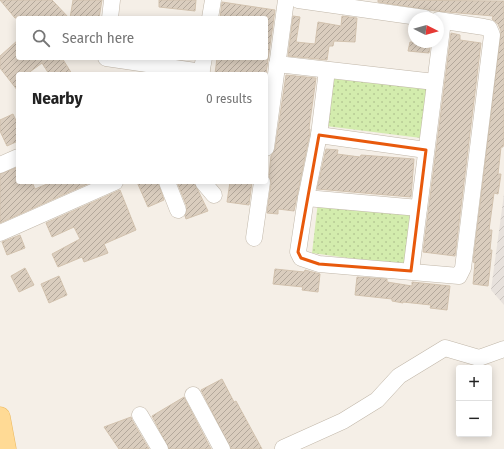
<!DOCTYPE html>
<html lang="en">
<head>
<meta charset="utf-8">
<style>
  body { margin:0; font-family:"Fira Sans Condensed",sans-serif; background:#f6f6f6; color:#222 }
  .controls { position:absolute; right:12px; bottom:12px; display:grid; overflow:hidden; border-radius:4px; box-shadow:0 2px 10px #0003 }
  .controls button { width:36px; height:36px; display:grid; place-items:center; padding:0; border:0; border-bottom:1px solid #e0e0e0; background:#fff; color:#222; font:20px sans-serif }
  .compass { position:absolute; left:408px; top:12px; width:36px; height:36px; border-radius:50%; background:#fff; box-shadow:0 2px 10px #0003; rotate:96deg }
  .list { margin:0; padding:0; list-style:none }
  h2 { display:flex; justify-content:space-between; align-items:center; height:52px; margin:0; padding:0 16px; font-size:17px }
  h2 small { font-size:13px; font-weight:400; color:#767676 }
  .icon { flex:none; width:22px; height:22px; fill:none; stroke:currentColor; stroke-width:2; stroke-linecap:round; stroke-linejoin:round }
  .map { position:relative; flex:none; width:504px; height:449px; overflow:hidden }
  .search { position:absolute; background:#fff; box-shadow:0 2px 10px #0003; left:16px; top:16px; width:252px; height:44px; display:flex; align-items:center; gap:10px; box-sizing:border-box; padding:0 14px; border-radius:4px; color:#767676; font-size:15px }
  .panel { position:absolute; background:#fff; box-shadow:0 2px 10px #0003; left:16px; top:72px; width:252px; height:112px; border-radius:4px }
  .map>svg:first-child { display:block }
</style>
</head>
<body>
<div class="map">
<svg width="504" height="449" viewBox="0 0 504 449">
  <defs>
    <pattern id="industrial-furrows" width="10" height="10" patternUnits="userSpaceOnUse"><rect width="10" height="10" fill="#e7e1dc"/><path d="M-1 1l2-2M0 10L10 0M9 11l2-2" fill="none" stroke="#c8c2bd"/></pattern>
    <pattern id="park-dots" width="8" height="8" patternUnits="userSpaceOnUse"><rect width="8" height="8" fill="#d3ecad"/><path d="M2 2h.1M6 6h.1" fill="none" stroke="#b7cb95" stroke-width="1.8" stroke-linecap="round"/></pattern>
    <pattern id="building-hatch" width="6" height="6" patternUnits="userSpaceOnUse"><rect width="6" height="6" fill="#dacdbe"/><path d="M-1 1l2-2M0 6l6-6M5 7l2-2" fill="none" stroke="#b3a89b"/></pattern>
  </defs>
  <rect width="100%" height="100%" fill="#f5efe7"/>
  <polygon fill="url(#industrial-furrows)" points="504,194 504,305 491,290"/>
  <g fill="url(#park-dots)">
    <polygon points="333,75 428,88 421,138 326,126"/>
    <polygon points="318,202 413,215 406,266 312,253"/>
  </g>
  <g fill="url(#building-hatch)" stroke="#d2c2ae">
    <polygon points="0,0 52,0 69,18 15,18"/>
    <polygon points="73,0 102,0 99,18 70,18"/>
    <polygon points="159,0 196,0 195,11 159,7"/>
    <polygon points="378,0 504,1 504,142 503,147 501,147 498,174 501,174 498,194 494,193 489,230 492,230 490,250 492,250 488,286 473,284 475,263 473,262 501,31 498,24 492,19 493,16 436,11 378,2"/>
    <polygon points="222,2 275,10 266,74 215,74 217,58 266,58 266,18 220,18"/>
    <polygon points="293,16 300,17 296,42 315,44 318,22 341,26 342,16 357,18 355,42 334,41 333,46 329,46 327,60 288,56"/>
    <polygon points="451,33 460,35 460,40 481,43 455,256 423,252"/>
    <polygon points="18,40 18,58 62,58 72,74 49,74 42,63 27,74 18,74 18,91 0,68 0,56"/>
    <polygon points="410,42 431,42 429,53 408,51"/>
    <polygon points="286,75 316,78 309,128 310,129 310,133 294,211 278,209 278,214 267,213 271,183 269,175 271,156 275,149"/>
    <polygon points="13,114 18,125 18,141 7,146 0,131 0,120"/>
    <polygon points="326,149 338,150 337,154 360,157 361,155 414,159 411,197 317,189"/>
    <polygon points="18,167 18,182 32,182 35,189 52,182 92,182 0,223 0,174"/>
    <polygon points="137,182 158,182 164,200 148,207"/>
    <polygon points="177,182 194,182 208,211 186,219 185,216 187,207"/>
    <polygon points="230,182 252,182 249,205 227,202"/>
    <polygon points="120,190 136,230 104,244 108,253 84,262 82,257 58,267 52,254 80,239 74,227 52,237 46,223"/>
    <polygon points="20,235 25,248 7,255 2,242"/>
    <polygon points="25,268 34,285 19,292 11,276"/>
    <polygon points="275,269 304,272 305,270 320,274 318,292 302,290 303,287 273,284"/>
    <polygon points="59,276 67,295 49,303 41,284"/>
    <polygon points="357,277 387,279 387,282 412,286 412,282 450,286 447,310 430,308 431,305 403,302 403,303 392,301 392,299 355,295"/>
    <polygon points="222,379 234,402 236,401 262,449 231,449 201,390"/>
    <polygon points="184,397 185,399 211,449 169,449 152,416"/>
    <polygon points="131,417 132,420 149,449 119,449 104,427"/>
  </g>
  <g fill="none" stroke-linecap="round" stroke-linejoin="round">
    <g stroke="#c1b7a9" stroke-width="17">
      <g id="minor">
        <polyline points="298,0 425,18"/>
        <polyline points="110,18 112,0"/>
        <polyline points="210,18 213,0"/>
        <polyline points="106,58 202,72"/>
        <polyline points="277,64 435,82"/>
        <polyline points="327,70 319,135 306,198 298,252 301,258 319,264 459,276 463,268 492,35 489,28 484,27 438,20"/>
        <polyline points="201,74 204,58"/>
        <polyline points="319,135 426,150"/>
        <polyline points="266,148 286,0"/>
        <polyline points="0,165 18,157"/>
        <polyline points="167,182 178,210"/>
        <polyline points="203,182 214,195"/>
        <polyline points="306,198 419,208"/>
        <polyline points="0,233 115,182"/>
        <polyline points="254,238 262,182"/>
        <polyline points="411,271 443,21"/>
        <polyline points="193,395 222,449"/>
        <polyline points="140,415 160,449"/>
        <polyline points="283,448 343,421 377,400 399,376 445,348 479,358 504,349"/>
      </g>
    </g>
    <g stroke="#ecb85d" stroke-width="21">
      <polyline id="major" points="0,417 6,449"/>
    </g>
    <use href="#minor" stroke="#fff" stroke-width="16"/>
    <use href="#major" stroke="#ffda95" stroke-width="20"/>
  </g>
  <path fill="none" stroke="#e8590c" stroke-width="3" stroke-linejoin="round" d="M319,135L426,150L411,271L319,264L301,258L298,252Z"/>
</svg>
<div class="controls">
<button>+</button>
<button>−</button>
</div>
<svg class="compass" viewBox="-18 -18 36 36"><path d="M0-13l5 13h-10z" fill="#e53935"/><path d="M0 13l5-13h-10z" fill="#767676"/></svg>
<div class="search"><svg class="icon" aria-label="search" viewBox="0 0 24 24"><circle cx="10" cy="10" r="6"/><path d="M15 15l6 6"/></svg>Search here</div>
<section class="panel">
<h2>Nearby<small>0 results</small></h2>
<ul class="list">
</ul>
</section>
</div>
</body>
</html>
